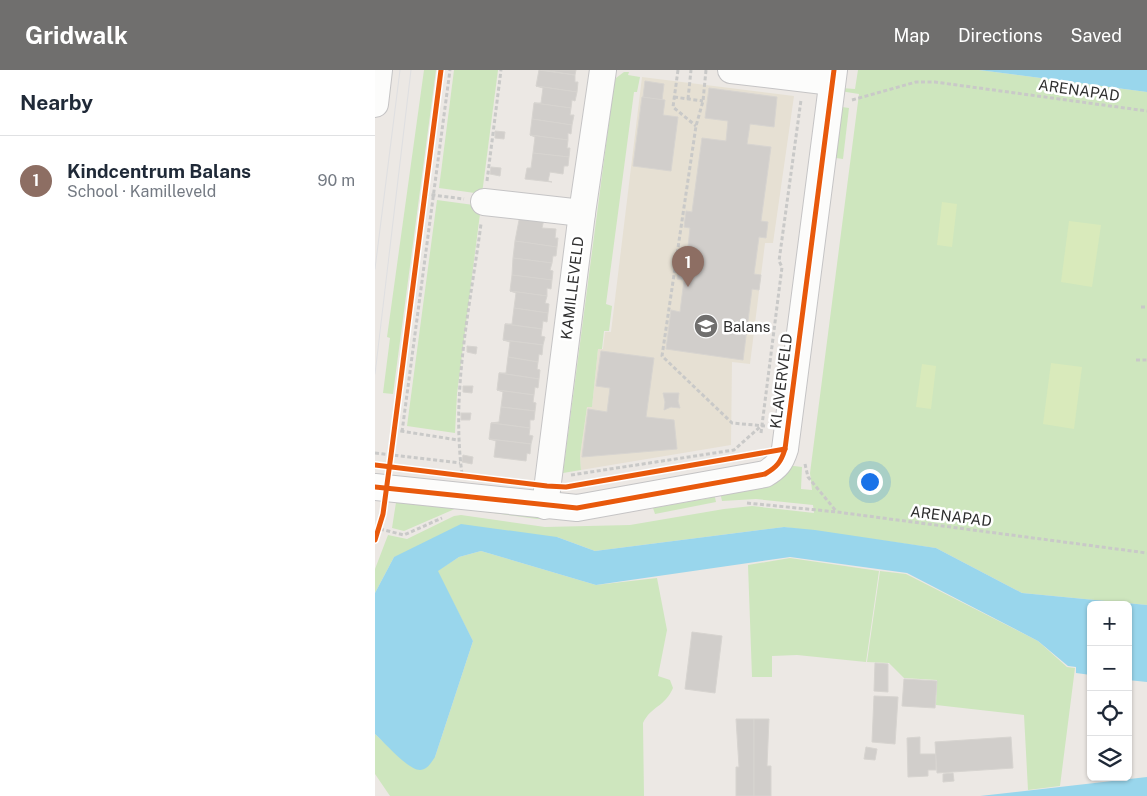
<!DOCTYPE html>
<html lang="en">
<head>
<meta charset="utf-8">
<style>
  body { margin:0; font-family:"Public Sans",sans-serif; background:#f2f2f3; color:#1f2937 }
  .controls { position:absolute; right:15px; bottom:15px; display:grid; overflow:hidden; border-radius:8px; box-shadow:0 1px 4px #0004 }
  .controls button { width:45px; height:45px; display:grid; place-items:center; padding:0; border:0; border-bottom:1px solid #e0e1e3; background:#fff; color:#1f2937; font:25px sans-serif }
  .you { position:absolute; left:494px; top:411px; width:18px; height:18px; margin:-12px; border:4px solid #fff; border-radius:50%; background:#1a73e8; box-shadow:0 0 0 8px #1a73e833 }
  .badge { display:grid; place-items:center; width:32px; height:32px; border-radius:50%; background:#706f6e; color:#fff; font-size:16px; font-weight:700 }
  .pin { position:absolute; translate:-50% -41px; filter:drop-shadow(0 1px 2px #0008) }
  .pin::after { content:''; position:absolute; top:26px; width:18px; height:15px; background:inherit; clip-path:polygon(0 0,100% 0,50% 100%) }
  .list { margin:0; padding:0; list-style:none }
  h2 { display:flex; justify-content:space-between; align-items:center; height:65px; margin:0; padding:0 20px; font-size:21px }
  h2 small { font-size:16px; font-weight:400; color:#747a83 }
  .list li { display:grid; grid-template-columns:32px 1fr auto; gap:15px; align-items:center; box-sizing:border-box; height:90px; padding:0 20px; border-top:1px solid #e0e1e3 }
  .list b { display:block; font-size:19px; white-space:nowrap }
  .list p { margin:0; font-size:16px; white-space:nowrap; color:#747a83 }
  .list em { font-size:16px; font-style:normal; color:#747a83 }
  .icon { flex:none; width:28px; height:28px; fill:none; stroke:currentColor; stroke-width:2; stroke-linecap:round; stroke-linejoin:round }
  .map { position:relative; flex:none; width:772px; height:726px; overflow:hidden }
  header { display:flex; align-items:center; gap:30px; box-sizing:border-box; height:70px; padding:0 25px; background:#706f6e; color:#fff }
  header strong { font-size:24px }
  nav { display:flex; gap:28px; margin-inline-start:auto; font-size:18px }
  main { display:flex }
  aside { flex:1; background:#fff }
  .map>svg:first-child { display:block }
</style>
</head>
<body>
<header>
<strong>Gridwalk</strong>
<nav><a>Map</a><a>Directions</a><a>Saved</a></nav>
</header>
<main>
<aside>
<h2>Nearby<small></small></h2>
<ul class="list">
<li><span class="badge" style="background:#8d6e63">1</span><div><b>Kindcentrum Balans</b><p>School · Kamilleveld</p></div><em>90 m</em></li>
</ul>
</aside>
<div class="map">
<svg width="772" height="726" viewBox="0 0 772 726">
  <rect width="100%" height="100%" fill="#ece8e4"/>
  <polygon fill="#e6e0d3" points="267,7 419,26 398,173 390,173 375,294 357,292 356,375 206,400 205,386 212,337 217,337 223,279 228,279 230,262 236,262"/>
  <g fill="#cee6be">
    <polygon points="49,0 61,0 18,324 8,323 15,268 12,267"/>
    <polygon points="79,0 123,0 107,124 64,118"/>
    <polygon points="483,0 604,0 772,22 772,535 647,523 561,478 409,457 220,481 182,467 19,487 0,523 0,499 13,465 32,469 79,446 86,445 170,457 255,455 349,439 377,436 439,443 438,435 381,429 347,431 344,418 411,395 427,397 426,419 437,420 435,403 484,24 465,21 466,18 480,19"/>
    <polygon points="249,2 254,2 253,5 265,7 262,22 259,22 231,234 237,236 234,261 229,261 227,279 223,279 217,337 212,337 205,386 206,400 188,403 239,14 241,8"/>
    <polygon points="460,36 474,38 468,89 454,87"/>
    <polygon points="62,130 106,136 82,324 80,363 32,356"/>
    <polygon points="338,418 341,432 280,444 278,438 335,428 334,419"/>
    <polygon points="22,426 225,438 226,447 162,449 82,438 29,461 17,458"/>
    <path d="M106,481L221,515L282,508L292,560L283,606L295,610L298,618C290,637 276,636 268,653L269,726H15L0,704V664L29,691L60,687L98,571L62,501L84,487Z"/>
    <polygon points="415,488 504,501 491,592 422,585 397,586 397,607 377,607 373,495"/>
    <polygon points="505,501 531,504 663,571 692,597 700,598 685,716 653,720 649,645 561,635 562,610 529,608 514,593 492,592"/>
  </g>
  <g fill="#d9eabb">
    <polygon points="567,132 582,134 577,177 562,175"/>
    <polygon points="694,151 726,155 717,217 686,212"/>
    <polygon points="676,293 707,297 699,359 668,354"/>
    <polygon points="547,294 561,296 556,339 541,337"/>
  </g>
  <g fill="#99d6ec">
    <polygon points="604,0 772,0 772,22"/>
    <path d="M86,454L182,467L220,481L409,457L440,460L561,478L647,523L772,535V612L753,610V535H716V605L701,603V597L693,596L663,571L532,503L415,487L221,515L106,481L84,487L63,501L98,571L60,687C56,693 52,700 45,700C33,700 9,672 0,664V523L19,487Z"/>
    <polygon points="772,707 772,726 605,726"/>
  </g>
  <g fill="#d1cecb" stroke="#d7d4d0">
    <polygon points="164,0 200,5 200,12 203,12 202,22 161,16"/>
    <polygon points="168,0 201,0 200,5"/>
    <polygon points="270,11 289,14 287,30 268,27"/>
    <polygon points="161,16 202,22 200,31 197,30 196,38 159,33 166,33 168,18"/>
    <polygon points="334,18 402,27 399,57 375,54 372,74 396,77 386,151 393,152 391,168 384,167 379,204 386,205 384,220 377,219 368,290 291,279 296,240 305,242 309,210 302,209 304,194 311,195 315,158 309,157 311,141 317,142 327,68 351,71 353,51 330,48"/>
    <polygon points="267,27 290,30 288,45 303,47 296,101 258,96"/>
    <polygon points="159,33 196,38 195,45 199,45 197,55 157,49"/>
    <polygon points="157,49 197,55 196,64 193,63 193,70 155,65"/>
    <polygon points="120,61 130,62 129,69 120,68"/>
    <polygon points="155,65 193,70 192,78 195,78 194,87 158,83 160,67"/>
    <polygon points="158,83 194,87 193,96 189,96 188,104 175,102 173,111 177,112 150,109 152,98 156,98"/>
    <polygon points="116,97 126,98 125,106 115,104"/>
    <polygon points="145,145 169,149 167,158 181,159 180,168 183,168 182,177 140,171"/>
    <polygon points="140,171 182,177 181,186 178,186 177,193 138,188"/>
    <polygon points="138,188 177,193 175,200 178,201 177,210 137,205"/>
    <polygon points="137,205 177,210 176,219 172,218 172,226 135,221"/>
    <polygon points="135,221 172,226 170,233 174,234 173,243 139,238 141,223"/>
    <polygon points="139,238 173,243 172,252 168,251 167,259 130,254 137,254"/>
    <polygon points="130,254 167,259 166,266 170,267 168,275 128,270"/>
    <polygon points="128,270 168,275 167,285 164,284 163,292 133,287 135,272"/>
    <polygon points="92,276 102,277 101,284 92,282"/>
    <polygon points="226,281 279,288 271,347 299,350 302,379 207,387 213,339 232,342 235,318 221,316"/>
    <polygon points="133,287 163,292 162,299 165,300 164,309 124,303 131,303"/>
    <polygon points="124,303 164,309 163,318 160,317 159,325 122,320"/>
    <polygon points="88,316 98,316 97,323 88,322"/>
    <polygon points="122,320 159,325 158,332 161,333 160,341 126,337 128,322"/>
    <polygon points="288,323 304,323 303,331 305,338 296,337 289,340 290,332"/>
    <polygon points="126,337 160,341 159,350 155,350 155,358 116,353 124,352"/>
    <polygon points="86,343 96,343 95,350 86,350"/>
    <polygon points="116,353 155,358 154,365 158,366 156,374 114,369"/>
    <polygon points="114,369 156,374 155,384 152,383 151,391 119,387 121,371"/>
    <polygon points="88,385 98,387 97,394 87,392"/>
    <polygon points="317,562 347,566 340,623 310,619"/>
    <polygon points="500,593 513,594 513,622 499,621"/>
    <polygon points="529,609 562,611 560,638 527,636"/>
    <polygon points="499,626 523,627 520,674 497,672"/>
    <polygon points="361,649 379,649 379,726 361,726 361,697 364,697"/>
    <polygon points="379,649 394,649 392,696 396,696 396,726 379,726"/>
    <polygon points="545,667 545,684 561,684 561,700 553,700 553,706 533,707 532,668"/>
    <polygon points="636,667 638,698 562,703 560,672"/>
    <polygon points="491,677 502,679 500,690 489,689"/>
    <polygon points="578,703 579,711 568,712 568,704"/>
  </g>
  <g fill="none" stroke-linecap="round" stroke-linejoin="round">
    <g stroke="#c5c4c5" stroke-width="28">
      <g id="minor">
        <polyline points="356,0 457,12"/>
        <polyline points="0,34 4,0"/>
        <polyline points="109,132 207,143"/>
        <path d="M0,417L202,438L390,404C402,397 406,392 410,379L459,0"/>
        <polyline points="170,436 207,143 228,0"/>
      </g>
    </g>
    <g stroke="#c9c9c8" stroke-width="3" stroke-dasharray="4 2.5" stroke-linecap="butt">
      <polyline points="303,0 298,37 321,56"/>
      <polyline points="331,0 328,31 321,56 287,286 357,353 390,356"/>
      <polyline points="299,27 328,31"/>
      <polyline points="313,29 316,0"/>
      <polyline points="477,30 541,12 560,12 772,41"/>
      <polyline points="112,111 126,0"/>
      <polyline points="50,124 89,129"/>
      <polyline points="766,237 772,237"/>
      <polyline points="761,290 772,290"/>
      <polyline points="19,360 83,370"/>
      <polyline points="27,362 75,0"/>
      <polyline points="386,363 407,197 404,191 426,30"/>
      <polyline points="0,383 85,393"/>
      <polyline points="430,394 433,407 461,441"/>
      <path d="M87,404C76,321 95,237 106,154"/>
      <polyline points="196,405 359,380 386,356"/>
      <polyline points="372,433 462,442 772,483"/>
      <polyline points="5,459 29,465 67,448"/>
    </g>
    <use href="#minor" stroke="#fcfcfb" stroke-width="26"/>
    <g stroke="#dfdfe1" stroke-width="1">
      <polyline points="0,199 25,0"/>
      <polyline points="0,304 36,0"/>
    </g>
    <g stroke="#fff" stroke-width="8">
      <g id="cycleway">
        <polyline points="0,395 172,416 191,417 410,379"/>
        <path d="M0,417L202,438L390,404C402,397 406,392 410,379L459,0"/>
        <polyline points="0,470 8,444 16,385 66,0"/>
      </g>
    </g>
    <use href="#cycleway" stroke="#e8590c" stroke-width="5"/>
  </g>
  <defs>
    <g id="school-disc" transform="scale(1.25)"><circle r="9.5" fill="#706f6e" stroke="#fff"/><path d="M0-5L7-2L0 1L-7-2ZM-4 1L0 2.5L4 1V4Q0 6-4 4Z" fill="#fff"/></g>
  </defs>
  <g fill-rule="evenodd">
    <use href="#school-disc" x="331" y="256"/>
  </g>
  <g text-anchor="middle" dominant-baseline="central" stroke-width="5" stroke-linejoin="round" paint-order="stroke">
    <g font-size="15" fill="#2e2e2e" stroke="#fff">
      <text transform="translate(704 20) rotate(8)">ARENAPAD</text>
      <text transform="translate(197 218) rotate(-83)">KAMILLEVELD</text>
      <text transform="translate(406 311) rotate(-83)">KLAVERVELD</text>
      <text transform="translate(576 446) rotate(7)">ARENAPAD</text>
    </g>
    <g font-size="15" fill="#2e2e2e" stroke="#fff" text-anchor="start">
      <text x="348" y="256">Balans</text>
    </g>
  </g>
</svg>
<div class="controls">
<button>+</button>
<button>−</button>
<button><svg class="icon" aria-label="locate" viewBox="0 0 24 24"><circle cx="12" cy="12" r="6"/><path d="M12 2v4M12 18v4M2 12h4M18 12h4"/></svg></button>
<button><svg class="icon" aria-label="layers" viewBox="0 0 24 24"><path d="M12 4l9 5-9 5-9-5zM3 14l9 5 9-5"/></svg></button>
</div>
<div class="you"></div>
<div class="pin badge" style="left:313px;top:217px;background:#8d6e63">1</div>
</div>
</main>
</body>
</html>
